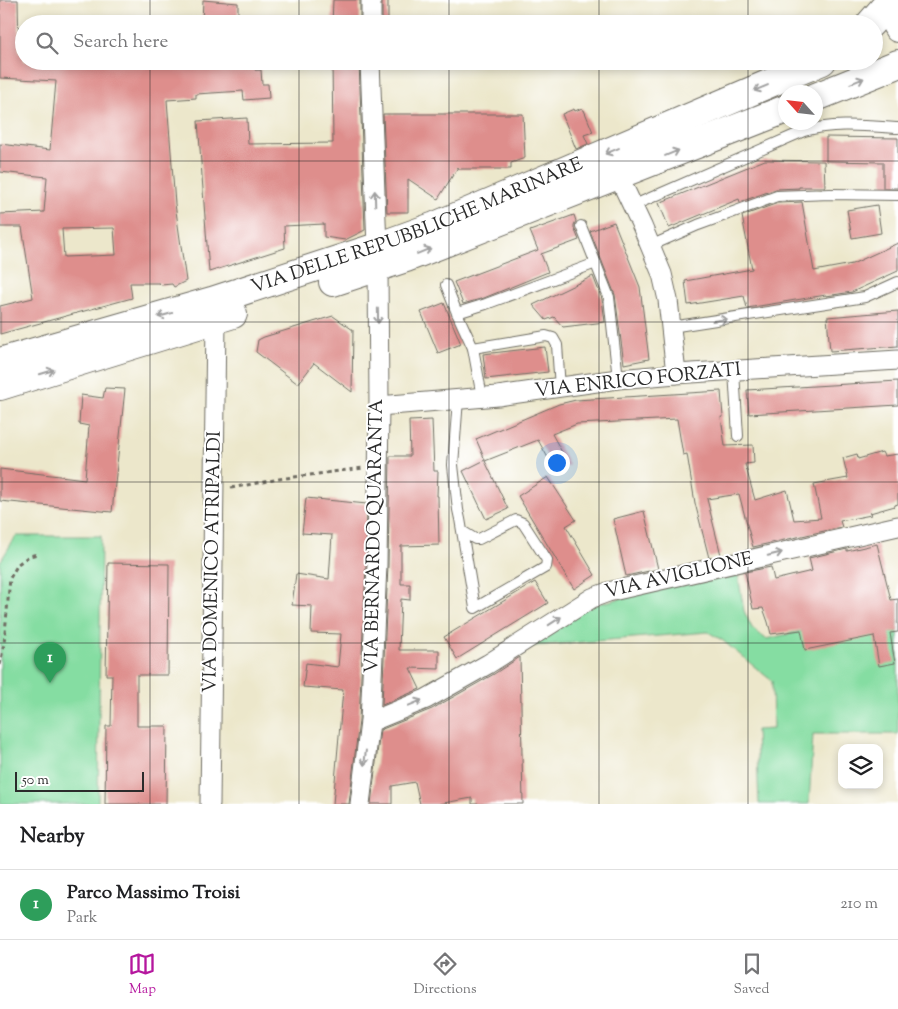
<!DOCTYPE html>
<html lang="en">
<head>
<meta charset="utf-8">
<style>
  body { margin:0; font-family:"Sorts Mill Goudy",serif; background:#f6f6f6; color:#202124 }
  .controls { position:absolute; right:15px; bottom:15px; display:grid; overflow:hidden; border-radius:10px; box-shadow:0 2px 8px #0003 }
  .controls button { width:45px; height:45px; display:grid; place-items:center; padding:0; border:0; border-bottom:1px solid #e0e0e0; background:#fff; color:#202124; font:25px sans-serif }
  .compass { position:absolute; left:778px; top:85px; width:45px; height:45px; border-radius:50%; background:#fff; box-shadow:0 2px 8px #0003; rotate:297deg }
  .scale { position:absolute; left:15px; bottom:12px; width:129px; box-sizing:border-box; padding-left:5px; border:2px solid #2b2b2b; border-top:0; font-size:14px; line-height:18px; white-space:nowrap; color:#2b2b2b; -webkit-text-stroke:4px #fff; paint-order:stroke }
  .you { position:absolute; left:556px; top:462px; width:18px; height:18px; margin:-12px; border:4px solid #fff; border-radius:50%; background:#1a73e8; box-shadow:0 0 0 8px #1a73e833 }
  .badge { display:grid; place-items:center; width:32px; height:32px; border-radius:50%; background:#b5179e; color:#fff; font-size:16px; font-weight:700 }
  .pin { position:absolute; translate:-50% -41px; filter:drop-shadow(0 1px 2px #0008) }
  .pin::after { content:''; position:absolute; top:26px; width:18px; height:15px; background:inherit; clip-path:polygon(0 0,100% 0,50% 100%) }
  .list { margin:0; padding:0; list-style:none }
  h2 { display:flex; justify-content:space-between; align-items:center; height:65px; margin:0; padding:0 20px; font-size:21px }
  h2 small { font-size:16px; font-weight:400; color:#757577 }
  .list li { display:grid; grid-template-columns:32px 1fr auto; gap:15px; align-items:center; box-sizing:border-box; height:70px; padding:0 20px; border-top:1px solid #e0e0e0 }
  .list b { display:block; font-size:19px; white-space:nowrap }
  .list p { margin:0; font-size:16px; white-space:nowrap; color:#757577 }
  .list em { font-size:16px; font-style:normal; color:#757577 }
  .icon { flex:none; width:28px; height:28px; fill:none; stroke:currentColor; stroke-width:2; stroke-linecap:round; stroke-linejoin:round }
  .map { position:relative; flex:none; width:898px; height:804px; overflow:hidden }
  .search { position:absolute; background:#fff; box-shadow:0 2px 8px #0003; left:15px; right:15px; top:15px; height:55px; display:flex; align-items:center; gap:12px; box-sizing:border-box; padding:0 18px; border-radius:28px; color:#757577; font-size:19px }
  .sheet { height:135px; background:#fff }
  nav { display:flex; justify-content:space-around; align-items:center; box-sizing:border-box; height:70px; border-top:1px solid #e0e0e0; background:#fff; font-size:14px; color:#757577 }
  nav a { display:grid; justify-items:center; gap:2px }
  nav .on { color:#b5179e }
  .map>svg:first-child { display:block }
</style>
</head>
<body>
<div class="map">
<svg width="898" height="804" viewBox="0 0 898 804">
  <rect width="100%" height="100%" fill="#fff"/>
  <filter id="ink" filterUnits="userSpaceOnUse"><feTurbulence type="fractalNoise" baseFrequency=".02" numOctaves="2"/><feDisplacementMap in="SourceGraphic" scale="10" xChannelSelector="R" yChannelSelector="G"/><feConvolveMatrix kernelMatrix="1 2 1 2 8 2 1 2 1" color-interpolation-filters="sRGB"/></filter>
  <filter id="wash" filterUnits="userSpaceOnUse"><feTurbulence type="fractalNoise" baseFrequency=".0096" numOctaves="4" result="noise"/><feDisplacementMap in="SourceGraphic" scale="20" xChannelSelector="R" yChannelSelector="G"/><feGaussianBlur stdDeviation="1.12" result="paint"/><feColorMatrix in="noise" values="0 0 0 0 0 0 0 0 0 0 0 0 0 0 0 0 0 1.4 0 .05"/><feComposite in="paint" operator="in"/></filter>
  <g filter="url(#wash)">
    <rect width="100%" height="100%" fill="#ece7cb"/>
    <g fill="#85dda2" stroke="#588466">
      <polygon points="16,536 101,536 98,804 0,804 0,562"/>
      <polygon points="720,573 723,579 738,575 744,611 752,628 766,639 802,631 887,603 898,600 898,734 813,734 809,804 759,804 756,730 773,729 772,681 722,640 708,632 521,647 590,606"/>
    </g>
    <g id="blocks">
      <g fill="#de8e8c" fill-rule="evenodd">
        <path d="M0,0H18L19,53H24V61H37V62L254,61L255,70H261L262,84H268L269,98L244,100L243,91L196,94V98L167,100L175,204L186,281L174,287L172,284L161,285L159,283H130L132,298L0,334V306L33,298L22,227H0V214L44,212L47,177L0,172V144L50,150L56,81L0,78ZM114,228L116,255L64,257L62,229Z"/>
        <polygon points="203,0 238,3 238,23 202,22"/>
        <polygon points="333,0 360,0 360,24 332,24"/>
        <rect x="382" y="0" width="6" height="24"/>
        <polygon points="332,61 359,61 365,230 345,240 324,237 324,224 284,226 285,248 209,272 198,121 247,118 248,144 333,143"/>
        <polygon points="582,108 583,110 584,110 593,132 584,135 588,144 576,149 562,114 574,109 575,111"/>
        <polygon points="383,114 523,114 525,158 511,163 511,169 459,169 458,167 438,199 408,179 408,212 387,212"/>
        <polygon points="826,137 898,138 898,188 883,188 883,162 826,161"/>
        <polygon points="765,160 824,161 825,187 799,187 799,188 776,189 740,202 739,199 669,228 659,203"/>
        <polygon points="802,202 814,271 852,264 898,243 898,271 852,292 826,296 826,295 747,308 744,296 688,305 685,281 752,269 742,216 778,203"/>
        <polygon points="877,205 881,233 852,238 847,210"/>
        <polygon points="574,215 576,221 574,225 574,228 579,240 541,254 548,272 484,298 463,304 454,282 538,250 530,231"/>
        <polygon points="614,222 640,287 649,359 624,364 615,295 590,231"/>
        <polygon points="593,276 602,299 605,322 563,327 554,317 546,320 533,305"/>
        <polygon points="444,303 461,344 438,353 421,312"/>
        <polygon points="898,311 898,346 830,351 827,317"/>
        <polygon points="333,316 353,330 352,392 314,363 298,384 256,352 258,340 264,337"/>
        <polygon points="545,347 548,372 486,379 483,354"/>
        <polygon points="898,381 898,405 749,414 747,390"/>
        <polygon points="105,388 125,389 112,512 0,501 0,469 85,479 89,426 79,424 81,395 103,398"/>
        <polygon points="721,391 723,417 721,417 725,446 753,445 754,463 745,464 755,500 787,490 794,520 821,518 814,484 848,478 843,458 857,454 858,459 882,452 884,456 898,454 898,504 895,505 895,506 870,513 871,515 840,521 842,527 753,547 739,494 707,499 721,555 709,558 695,503 687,454 683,455 677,419 577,424 552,434 569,465 556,472 538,440 485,461 508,509 486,519 463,471 485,460 476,439 559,404 576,400"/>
        <polygon points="432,420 434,471 438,471 437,496 438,496 439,545 401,546 401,584 410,584 410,600 401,599 399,650 439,650 439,669 410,668 420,689 382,705 388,565 390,456 410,456 409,421"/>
        <polygon points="548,477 576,520 566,526 595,575 574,589 518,496"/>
        <polygon points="306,498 367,504 366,565 359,721 349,804 333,804 343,690 303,687 306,663 338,667 341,634 311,633 312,606 292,605 296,574 329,579 332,535 302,533"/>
        <polygon points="644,511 658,569 626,576 613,519"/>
        <polygon points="877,544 891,600 898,599 898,632 890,633 895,663 879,666 874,636 805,650 801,630 771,634 768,622 763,608 753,609 745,572 771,567 774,580 812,571 809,558 847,549 847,551"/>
        <polygon points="108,563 169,564 168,675 137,675 137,726 167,726 166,804 105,804 106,726 111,726 112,675 106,675"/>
        <polygon points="535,582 548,603 457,659 444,637"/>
        <polygon points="520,657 523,804 472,804 472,798 438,804 420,804 415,782 392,786 392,804 371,804 380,730 432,709 494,674"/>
      </g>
    </g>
  </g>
  <g filter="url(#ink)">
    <use href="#blocks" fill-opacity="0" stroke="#6f6d63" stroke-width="1"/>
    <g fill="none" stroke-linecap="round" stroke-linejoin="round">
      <g stroke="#6f6d63" stroke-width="12">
        <g id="service">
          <path d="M632,206L804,131C834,122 867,126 898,128"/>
          <polyline points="581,226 609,297 618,379"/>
          <polyline points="650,246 698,225 777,196 830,194 898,195"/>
          <polyline points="446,285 457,313 486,304 596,263"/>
          <polyline points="457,313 473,348 482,397"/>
          <polyline points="671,327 865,297 898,282"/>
          <polyline points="473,348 546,336 553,338 557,345 560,388"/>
          <polyline points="734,371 738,436"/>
          <polyline points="458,399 453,465 458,510 460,519 475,608 546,567 547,560 523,523 516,520 479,539 475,539 462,531"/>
        </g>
      </g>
      <g stroke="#6f6d63" stroke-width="21">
        <g id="minor">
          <polyline points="371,24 371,0"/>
          <polyline points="370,61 377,247"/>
          <polyline points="618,175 642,226 662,274 668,300 676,374"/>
          <polyline points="379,406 498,396 618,379 676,374 898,360"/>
          <polyline points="370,722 426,699 488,664 592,598 608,592 898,526"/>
          <polyline points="210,804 216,320"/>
          <polyline points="360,804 370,722 377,565 379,406 378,267"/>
        </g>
      </g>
      <g stroke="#6f6d63" stroke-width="30">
        <g id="secondary">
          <path d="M891,0C891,10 892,20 898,28"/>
          <polyline points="870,24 891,0"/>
          <polyline points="816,97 898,64"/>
          <polyline points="333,282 406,258 786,109"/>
          <path id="s1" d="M0,362L212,301L377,247L435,226L822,61"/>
          <polyline points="0,386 233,314"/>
        </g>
      </g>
      <g stroke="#6f6d63" stroke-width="3" stroke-dasharray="4 4" stroke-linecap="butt">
        <polyline points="231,488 279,479 363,468"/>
        <polyline points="0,665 4,644 10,578 18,564 29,556 38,554"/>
      </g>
      <use href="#service" stroke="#fff" stroke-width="10"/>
      <use href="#minor" stroke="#fff" stroke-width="19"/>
      <use href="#secondary" stroke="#fff" stroke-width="28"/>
    </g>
    <defs><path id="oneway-shaft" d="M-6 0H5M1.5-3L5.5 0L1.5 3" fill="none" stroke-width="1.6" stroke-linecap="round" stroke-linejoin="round" transform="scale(1.25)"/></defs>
    <g stroke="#a0a0a0">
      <use href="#oneway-shaft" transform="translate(857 81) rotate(-22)"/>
      <use href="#oneway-shaft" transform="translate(761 88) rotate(157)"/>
      <use href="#oneway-shaft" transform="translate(612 151) rotate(157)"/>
      <use href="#oneway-shaft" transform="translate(672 153) rotate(-22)"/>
      <use href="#oneway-shaft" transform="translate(375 198) rotate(-92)"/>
      <use href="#oneway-shaft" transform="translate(424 251) rotate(-22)"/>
      <use href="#oneway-shaft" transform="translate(165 315) rotate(164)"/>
      <use href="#oneway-shaft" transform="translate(378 316) rotate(89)"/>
      <use href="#oneway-shaft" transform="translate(720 320) rotate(-8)"/>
      <use href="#oneway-shaft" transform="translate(47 372) rotate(-17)"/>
      <use href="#oneway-shaft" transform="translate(775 554) rotate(-13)"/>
      <use href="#oneway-shaft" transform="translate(555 621) rotate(-33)"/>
      <use href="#oneway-shaft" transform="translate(415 703) rotate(-23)"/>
      <use href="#oneway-shaft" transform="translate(365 758) rotate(97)"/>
    </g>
  </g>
  <path fill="none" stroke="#2b2b2b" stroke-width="1" stroke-opacity="0.55" d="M150,0V24M299,0V24M449,0V24M599,0V24M748,0V24M150,61V804M299,61V804M449,61V804M599,61V804M748,61V804M0,161H898M0,322H898M0,482H898M0,643H898"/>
  <g text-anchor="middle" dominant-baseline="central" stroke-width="4" stroke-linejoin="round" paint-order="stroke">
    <g font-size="19" fill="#2b2b2b" stroke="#fff">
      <text stroke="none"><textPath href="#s1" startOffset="439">VIA DELLE REPUBBLICHE MARINARE</textPath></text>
      <text transform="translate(638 381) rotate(-6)">VIA ENRICO FORZATI</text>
      <text transform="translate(375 536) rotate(-89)">VIA BERNARDO QUARANTA</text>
      <text transform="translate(213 562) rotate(-89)">VIA DOMENICO ATRIPALDI</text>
      <text transform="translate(679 576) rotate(-13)">VIA AVIGLIONE</text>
    </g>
  </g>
</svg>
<div class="controls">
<button><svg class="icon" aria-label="layers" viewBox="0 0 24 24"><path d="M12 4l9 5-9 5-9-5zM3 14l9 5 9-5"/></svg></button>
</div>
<svg class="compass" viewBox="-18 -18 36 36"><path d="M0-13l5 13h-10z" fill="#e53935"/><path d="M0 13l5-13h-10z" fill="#757577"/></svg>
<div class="scale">50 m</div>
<div class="you"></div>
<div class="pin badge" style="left:50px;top:683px;background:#2e9e5b">1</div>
<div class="search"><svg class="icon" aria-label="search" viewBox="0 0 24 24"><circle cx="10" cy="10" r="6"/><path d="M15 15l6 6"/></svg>Search here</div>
</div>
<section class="sheet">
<h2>Nearby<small></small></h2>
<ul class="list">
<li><span class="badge" style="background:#2e9e5b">1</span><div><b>Parco Massimo Troisi</b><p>Park</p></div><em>210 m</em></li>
</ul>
</section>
<nav>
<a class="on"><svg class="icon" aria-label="map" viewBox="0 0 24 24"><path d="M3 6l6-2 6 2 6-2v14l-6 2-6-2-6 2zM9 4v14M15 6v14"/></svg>Map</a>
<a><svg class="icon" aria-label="directions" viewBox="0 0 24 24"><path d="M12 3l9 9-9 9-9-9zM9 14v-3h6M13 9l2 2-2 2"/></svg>Directions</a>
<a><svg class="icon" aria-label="saved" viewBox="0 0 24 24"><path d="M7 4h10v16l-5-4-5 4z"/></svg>Saved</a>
</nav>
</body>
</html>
